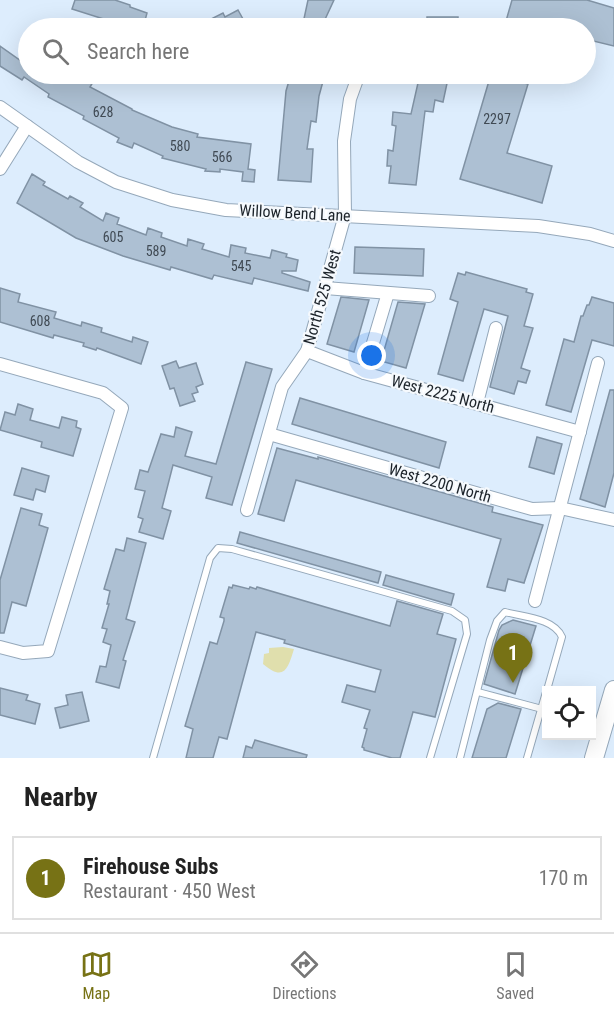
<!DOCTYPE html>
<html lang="en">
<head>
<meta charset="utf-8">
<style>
  body { margin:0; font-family:"Roboto Condensed",sans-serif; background:#f2f2f2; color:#222 }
  .controls { position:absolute; right:18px; bottom:18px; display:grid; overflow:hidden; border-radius:0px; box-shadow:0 6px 24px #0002 }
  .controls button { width:54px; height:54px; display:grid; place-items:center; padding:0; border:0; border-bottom:2px solid #e0e0e0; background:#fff; color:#222; font:30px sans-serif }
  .you { position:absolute; left:372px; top:356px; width:21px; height:21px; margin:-15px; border:4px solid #fff; border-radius:50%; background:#1a73e8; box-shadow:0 0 0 9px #1a73e833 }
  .badge { display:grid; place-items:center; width:39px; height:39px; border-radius:50%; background:#777215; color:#fff; font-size:20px; font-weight:700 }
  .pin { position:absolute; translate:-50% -50px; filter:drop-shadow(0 2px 3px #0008) }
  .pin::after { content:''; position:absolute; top:32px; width:21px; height:18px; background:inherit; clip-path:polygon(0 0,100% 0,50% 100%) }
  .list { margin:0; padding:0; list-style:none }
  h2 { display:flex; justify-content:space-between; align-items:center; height:78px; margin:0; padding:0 24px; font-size:26px }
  h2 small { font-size:20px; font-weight:400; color:#767676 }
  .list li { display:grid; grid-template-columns:39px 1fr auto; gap:18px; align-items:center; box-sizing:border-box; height:84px; margin:0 12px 12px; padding:0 12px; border:2px solid #e0e0e0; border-radius:0px }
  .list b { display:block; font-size:22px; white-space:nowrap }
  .list p { margin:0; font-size:20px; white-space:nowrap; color:#767676 }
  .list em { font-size:20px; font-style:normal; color:#767676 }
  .icon { flex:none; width:33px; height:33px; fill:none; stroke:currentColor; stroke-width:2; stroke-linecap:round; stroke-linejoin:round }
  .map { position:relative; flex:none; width:614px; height:758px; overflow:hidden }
  .search { position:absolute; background:#fff; box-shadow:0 6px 24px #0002; left:18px; right:18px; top:18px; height:66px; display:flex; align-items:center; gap:15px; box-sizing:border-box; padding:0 21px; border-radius:33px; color:#767676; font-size:22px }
  .sheet { height:174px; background:#fff }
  nav { display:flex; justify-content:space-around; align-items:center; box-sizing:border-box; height:84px; border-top:2px solid #e0e0e0; background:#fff; font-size:16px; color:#767676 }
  nav a { display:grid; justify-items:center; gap:3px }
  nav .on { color:#777215 }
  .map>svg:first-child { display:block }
</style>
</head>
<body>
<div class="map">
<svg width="614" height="758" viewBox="0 0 614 758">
  <rect width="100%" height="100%" fill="#ddedfd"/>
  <path fill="#e0dfad" d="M283,647L294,649C288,669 284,682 263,664L264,654L269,653V648Z"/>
  <g fill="#adc0d3" stroke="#8092a4" stroke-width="1.5">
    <polygon points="75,0 115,0 130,5 130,7 147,13 143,28 108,28 110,21 72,9"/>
    <polygon points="308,0 334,0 321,28 302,28"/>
    <polygon points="512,0 587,0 614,8 614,46 585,39 585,28 504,28"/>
    <polygon points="238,10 248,28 205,28 211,25 209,20 223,13 225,17"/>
    <rect x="427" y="17" width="31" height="11"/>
    <polygon points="0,46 28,66 28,74 76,74 93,82 90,87 132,109 132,110 172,127 198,134 197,137 251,144 248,169 255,170 254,182 242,181 243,172 220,169 220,172 205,171 206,169 162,158 163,156 134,143 132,148 117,142 119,138 83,119 84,116 48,97 49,94 24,77 22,80 0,66"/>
    <polygon points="291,74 325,74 319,96 316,122 311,121 307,149 313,149 311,182 278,180 286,91"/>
    <polygon points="420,74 449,74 443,102 435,100 433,112 425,111 416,185 389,183 391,166 387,166 388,150 393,151 396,126 392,125 393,112 411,114"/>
    <polygon points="491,74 528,84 507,153 552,166 542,203 460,179"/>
    <polygon points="32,174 45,182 43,185 68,199 70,196 83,203 80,207 103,221 106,213 119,218 117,224 146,235 148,228 162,233 161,237 187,246 188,239 204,244 202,249 229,257 231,245 246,248 245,253 270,258 272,250 287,254 286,257 298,260 296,271 282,271 282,273 310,282 308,291 254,278 252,284 214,275 212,279 171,267 170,270 123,256 76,238 17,203"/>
    <polygon points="355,247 424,249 423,276 354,273"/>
    <polygon points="466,272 527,289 526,292 533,294 524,326 533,328 521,368 530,371 526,383 518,381 514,394 490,387 508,316 484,309 463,381 438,374 458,302 450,299 458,273 465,275"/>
    <polygon points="0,288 20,294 18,302 56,312 54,318 81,326 82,322 102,328 101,332 132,342 133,337 148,342 141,364 97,348 96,350 83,346 84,343 54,335 53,338 0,322"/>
    <polygon points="341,297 369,300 354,352 327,344"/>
    <polygon points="592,297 614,303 614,346 592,340 571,412 546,405 564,339 574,342 581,316 583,316 587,305 589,305"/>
    <polygon points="398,302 425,304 406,368 381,361"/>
    <polygon points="176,361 179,368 196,363 203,384 196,387 198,392 192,394 195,401 180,406 174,388 170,389 162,366"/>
    <polygon points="246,362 272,369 232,505 206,498 212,477 173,465 162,508 171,511 163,539 139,532 143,519 138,517 145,491 135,489 140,470 148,472 161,434 174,437 176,427 192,432 185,456 216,464"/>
    <polygon points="610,390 614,390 614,473 605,507 580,499"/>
    <polygon points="300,398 446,442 439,468 292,424"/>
    <polygon points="18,404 33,409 30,420 59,428 62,417 77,421 76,427 81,429 73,456 41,447 42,442 0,430 5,412 15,415"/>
    <polygon points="537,437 562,444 554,474 529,467"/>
    <polygon points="277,448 318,459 318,457 493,507 492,512 543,525 524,583 508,579 505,591 487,587 501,539 296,480 284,521 258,514"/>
    <polygon points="22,468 49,476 45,492 36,489 33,500 14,495"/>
    <polygon points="21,508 42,514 39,525 48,528 26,606 12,602 4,633 0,633 0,580"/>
    <polygon points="240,532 381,572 378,583 237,543"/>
    <polygon points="127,538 146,543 126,619 135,622 123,660 126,661 119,688 96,682 100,666 106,667 111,645 103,642 107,629 102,628 109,604 107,604 110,591 104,589 116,549 124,551"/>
    <polygon points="386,575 454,594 451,605 383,585"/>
    <polygon points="233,585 249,589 250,587 256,589 257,587 390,626 397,601 443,614 437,634 456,639 435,717 413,712 400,758 392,758 364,750 364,748 362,747 367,729 364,728 370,710 342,702 347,685 375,692 381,670 284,643 285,640 256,632 227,739 219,737 213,758 186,758 193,729 185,726 210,642 217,644 224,621 224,618 220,617 229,587 232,588"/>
    <polygon points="513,620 536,626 515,694 484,684 499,630 502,625"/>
    <polygon points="0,688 28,695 26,700 40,704 35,724 0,715"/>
    <polygon points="82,692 89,721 60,728 55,708 68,705 66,695"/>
    <polygon points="498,703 521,709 506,758 472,758 487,709"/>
    <polygon points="255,740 307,755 306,758 243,758 246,746 252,748"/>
  </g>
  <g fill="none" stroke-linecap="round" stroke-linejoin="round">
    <g stroke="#95a8ba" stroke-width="8">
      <g id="lane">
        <polyline points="478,692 542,709"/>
        <polyline points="153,758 210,558 218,548 232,549 452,611 465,620 467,634 430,758"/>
        <path d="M460,758L490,640L497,621L505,612C523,617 554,618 562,637L547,690"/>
        <polyline points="527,758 546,692"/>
      </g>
    </g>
    <g stroke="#95a8ba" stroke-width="14">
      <g id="street">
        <polyline points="374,28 375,26"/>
        <polyline points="0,107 78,162 116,182 172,200 226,210 538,226 590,234 614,241"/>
        <polyline points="0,169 27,126"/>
        <polyline points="325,288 429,296"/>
        <polyline points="307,351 364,373 580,432"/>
        <polyline points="0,364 103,393 122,408 48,651 23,653 0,647"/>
        <polyline points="364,373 388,293"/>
        <polyline points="477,403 496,328"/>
        <polyline points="269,434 532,509 560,508 614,520"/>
        <polyline points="247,510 282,387 307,351 345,215 344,141 350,99 359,74"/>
        <polyline points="535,601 598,363"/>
      </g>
    </g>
    <g stroke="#95a8ba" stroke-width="20">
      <polyline id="primary" points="594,758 614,690"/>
    </g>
    <use href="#lane" stroke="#fff" stroke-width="6"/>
    <use href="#street" stroke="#fff" stroke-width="12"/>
    <use href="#primary" stroke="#fff" stroke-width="18"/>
  </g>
  <g text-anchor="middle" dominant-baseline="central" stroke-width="4.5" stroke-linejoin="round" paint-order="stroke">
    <g font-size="14" fill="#404a54">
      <text x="103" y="112">628</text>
      <text x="497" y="119">2297</text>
      <text x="180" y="146">580</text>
      <text x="222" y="157">566</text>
      <text x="113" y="237">605</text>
      <text x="156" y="251">589</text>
      <text x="241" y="266">545</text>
      <text x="40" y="321">608</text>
    </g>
    <g font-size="16" fill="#1c232a" stroke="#f5f9fd">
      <text transform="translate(295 213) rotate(3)">Willow Bend Lane</text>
      <text transform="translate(322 297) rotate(-74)">North 525 West</text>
      <text transform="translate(443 394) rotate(15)">West 2225 North</text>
      <text transform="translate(440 483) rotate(16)">West 2200 North</text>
    </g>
  </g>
</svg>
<div class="controls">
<button><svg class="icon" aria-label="locate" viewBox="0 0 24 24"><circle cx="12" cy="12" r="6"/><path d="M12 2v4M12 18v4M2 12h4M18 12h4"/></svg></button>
</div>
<div class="you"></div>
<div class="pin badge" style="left:513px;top:683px">1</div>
<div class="search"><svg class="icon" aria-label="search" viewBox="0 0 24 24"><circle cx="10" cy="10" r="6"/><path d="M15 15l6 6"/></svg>Search here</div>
</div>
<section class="sheet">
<h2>Nearby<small></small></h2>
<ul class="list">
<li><span class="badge">1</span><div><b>Firehouse Subs</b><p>Restaurant · 450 West</p></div><em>170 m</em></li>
</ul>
</section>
<nav>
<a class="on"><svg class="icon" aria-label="map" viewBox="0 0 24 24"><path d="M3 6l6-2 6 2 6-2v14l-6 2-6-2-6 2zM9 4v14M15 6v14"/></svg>Map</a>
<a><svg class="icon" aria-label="directions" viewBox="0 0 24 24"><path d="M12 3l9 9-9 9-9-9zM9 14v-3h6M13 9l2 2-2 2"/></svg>Directions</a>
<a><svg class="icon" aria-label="saved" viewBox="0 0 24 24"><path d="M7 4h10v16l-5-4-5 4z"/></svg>Saved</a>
</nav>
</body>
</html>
